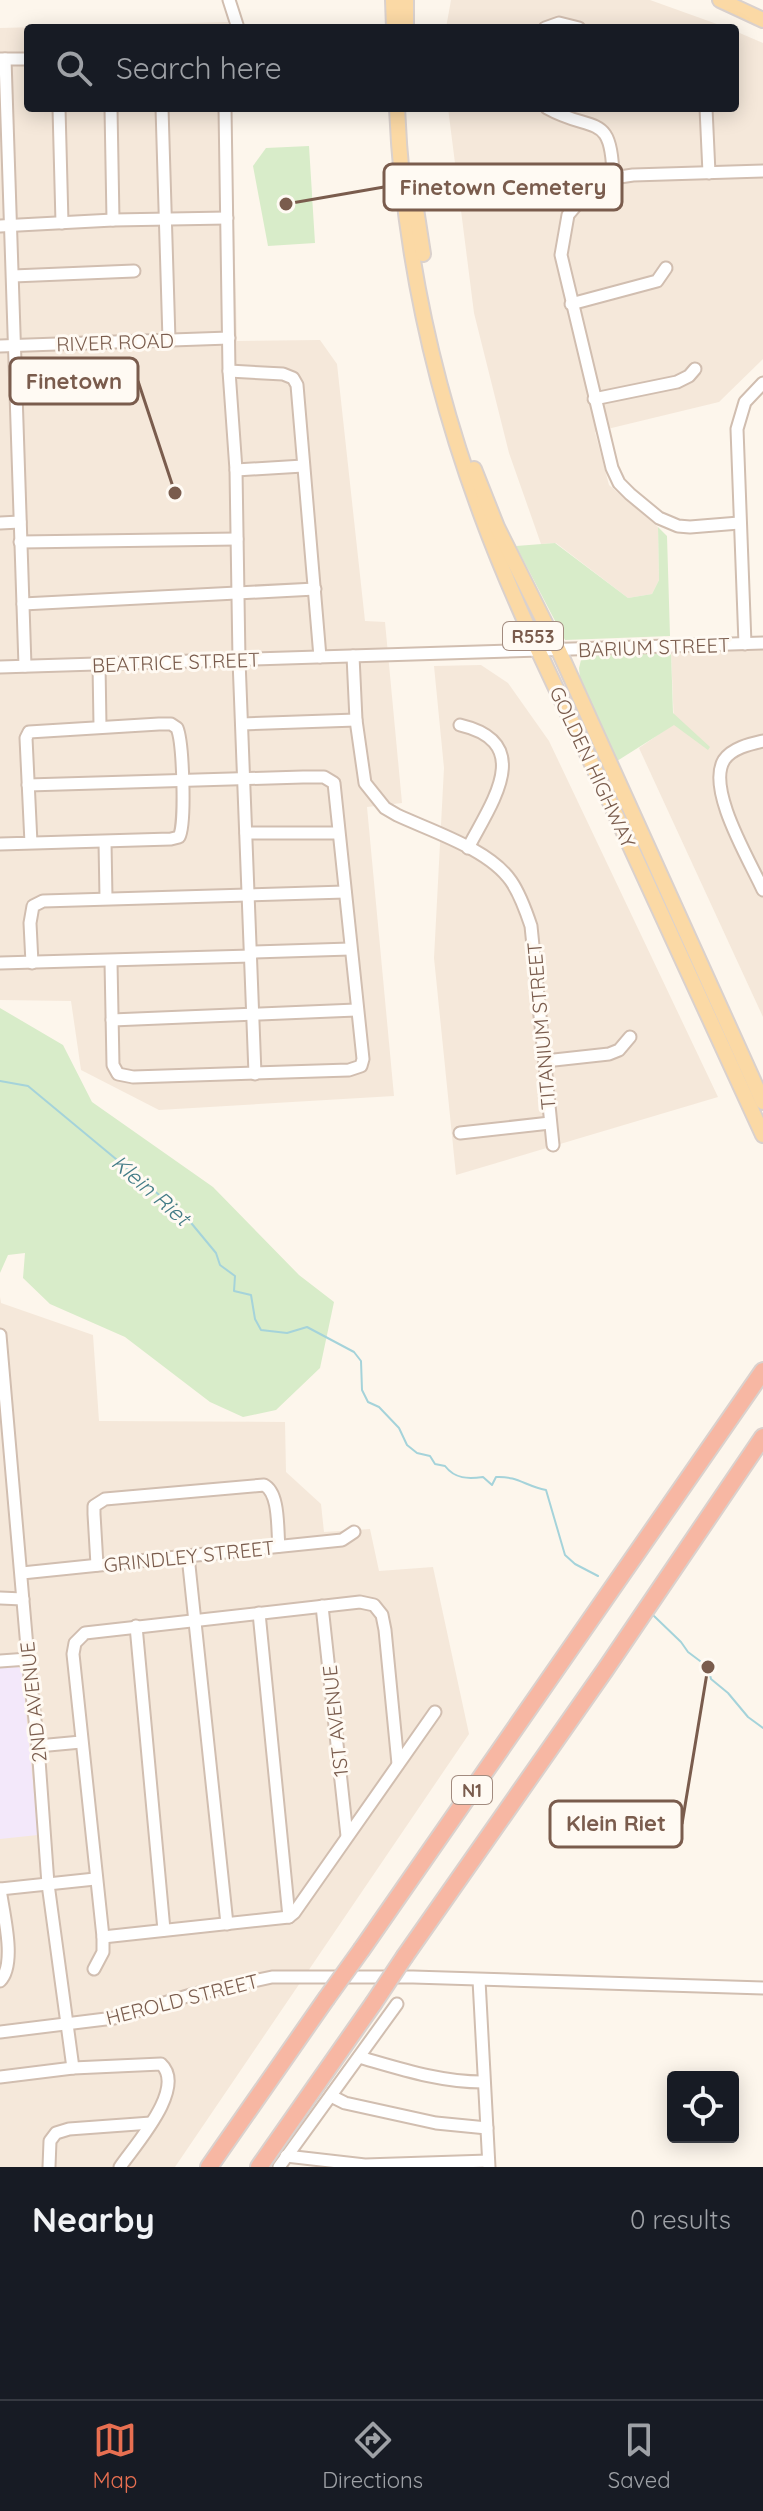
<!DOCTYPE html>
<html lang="en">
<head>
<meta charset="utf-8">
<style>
  body { margin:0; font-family:Quicksand,sans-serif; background:#242831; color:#f1f3f6 }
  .controls { position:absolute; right:24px; bottom:24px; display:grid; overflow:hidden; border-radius:8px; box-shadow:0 4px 20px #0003 }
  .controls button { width:72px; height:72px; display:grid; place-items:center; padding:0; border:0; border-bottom:2px solid #363941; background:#171b24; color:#f1f3f6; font:40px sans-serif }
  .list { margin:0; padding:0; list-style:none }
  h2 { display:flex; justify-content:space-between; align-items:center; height:104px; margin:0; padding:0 32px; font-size:34px }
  h2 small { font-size:26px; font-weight:400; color:#9ea1a6 }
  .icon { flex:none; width:44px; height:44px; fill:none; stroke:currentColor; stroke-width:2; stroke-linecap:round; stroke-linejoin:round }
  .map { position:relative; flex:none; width:763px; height:2167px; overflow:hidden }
  .search { position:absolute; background:#171b24; box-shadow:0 4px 20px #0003; left:24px; right:24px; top:24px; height:88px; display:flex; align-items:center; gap:20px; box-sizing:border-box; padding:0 28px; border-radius:8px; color:#9ea1a6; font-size:30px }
  .sheet { height:232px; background:#171b24 }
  nav { display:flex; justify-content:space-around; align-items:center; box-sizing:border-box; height:112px; border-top:2px solid #363941; background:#171b24; font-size:22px; color:#9ea1a6 }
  nav a { display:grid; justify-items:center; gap:4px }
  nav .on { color:#e76f51 }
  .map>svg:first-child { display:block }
</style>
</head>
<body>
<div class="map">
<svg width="763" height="2167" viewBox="0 0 763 2167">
  <rect width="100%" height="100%" fill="#fdf6ec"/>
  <g fill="#f5e8da">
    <polygon points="451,0 650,0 728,28 446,28"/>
    <polygon points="228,22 228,28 28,28 28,108 231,108 237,341 320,340 337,364 365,621 385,622 402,803 367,807 394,1096 159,1110 81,1070 71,1001 0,1000 0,28"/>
    <polygon points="735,31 763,43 763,359 719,402 595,432 609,485 658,527 659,580 652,594 628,598 556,543 541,544 509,453 474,313 448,108 735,108"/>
    <polygon points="763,647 763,1017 639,748 674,724 671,651"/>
    <polygon points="481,665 508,683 549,741 718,1097 456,1175 434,958 444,768 434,666"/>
    <polygon points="0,1297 1,1303 93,1335 99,1421 285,1422 286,1472 321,1504 324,1532 370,1529 379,1571 433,1567 469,1734 175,2167 0,2167"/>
  </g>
  <polygon fill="#f3e8fa" points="15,1664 22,1670 38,1835 0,1839 0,1666"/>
  <g fill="#d8ecc9">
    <polygon points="309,146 315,243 268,246 253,166 266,148"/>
    <polygon points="658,527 667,536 670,636 565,640 516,546 555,543 628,598 652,594 659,580"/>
    <polygon points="671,651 673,713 710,747 708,750 674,725 617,761 580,678 579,668 581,660 596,653"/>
    <polygon points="0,1008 63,1045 92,1102 213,1187 299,1275 334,1302 320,1368 276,1410 243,1417 210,1402 125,1337 50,1304 23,1278 25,1253 8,1255 0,1273"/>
  </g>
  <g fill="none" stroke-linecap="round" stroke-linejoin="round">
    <g stroke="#a5d3da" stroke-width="2">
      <path d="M0,1081L28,1086L187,1218L216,1253L220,1265L235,1276L234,1291L251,1295L255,1319L261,1330L287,1333L307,1327L354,1352L361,1361L362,1390L368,1402L379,1407L399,1428L407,1445L417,1453L430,1456L435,1464L445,1466C455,1479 468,1479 483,1477L492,1485L496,1477C518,1476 525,1486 546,1490L565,1555L575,1564L598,1576"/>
      <polyline points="654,1616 681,1642 688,1652 708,1667 711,1679 728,1693 748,1717 763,1728"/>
    </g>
    <g stroke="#d1beb0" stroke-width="15">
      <g id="minor">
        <polyline points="229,0 238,28"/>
        <polyline points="545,28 559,23 579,28"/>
        <polyline points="1,59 28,59"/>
        <polyline points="5,59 25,666"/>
        <polyline points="59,108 62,223"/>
        <polyline points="111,108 113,220"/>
        <polyline points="162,108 169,340"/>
        <polyline points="225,108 229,371 236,470 239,660 255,1074"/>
        <path d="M547,108C593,134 612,110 613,178"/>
        <polyline points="706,108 709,173"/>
        <polyline points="0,226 113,220 227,218"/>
        <polyline points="13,276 134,271"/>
        <polyline points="571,304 657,281 666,268"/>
        <polyline points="0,346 229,338"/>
        <polyline points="229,371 283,374 293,378 297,385 320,657"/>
        <polyline points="594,399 677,382 689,376 695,369"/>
        <polyline points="236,470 303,466"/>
        <polyline points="0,523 20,522"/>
        <polyline points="739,523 690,527 678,526 659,518 630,494 619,483 612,468 561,255 568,215 579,202 602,183 613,178 633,175 763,171"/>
        <polyline points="20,542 237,539"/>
        <polyline points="23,604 315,589"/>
        <polyline points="745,644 737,429 745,402 763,383"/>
        <path d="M353,656L356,720L365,783L385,808L397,815C431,831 489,849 511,881C520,894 526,911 531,926L553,1145"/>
        <polyline points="99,664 100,726"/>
        <polyline points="0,667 763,643"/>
        <polyline points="242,724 356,720"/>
        <path d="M460,725C537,743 490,805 468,848"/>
        <path d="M763,741C750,744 732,748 724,760C706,789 750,861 763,890"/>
        <polyline points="28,785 303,777 324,777 334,783 363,1059 361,1066 349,1070 133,1077 118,1074 113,1065 111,962"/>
        <polyline points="246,833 338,833"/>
        <polyline points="105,842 106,898"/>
        <path d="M0,844L171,839L179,837C186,824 183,742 177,728L171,724H159L29,732L26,738L31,843"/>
        <polyline points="251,952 350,949"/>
        <polyline points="0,963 251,956"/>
        <polyline points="32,963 30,923 33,906 43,901 345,892"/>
        <polyline points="112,1020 356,1010"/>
        <polyline points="545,1061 609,1054 619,1050 630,1037"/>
        <polyline points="460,1133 550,1123"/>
        <polyline points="0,1335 28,1659 38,1746 48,1884 73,2068"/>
        <polyline points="188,1556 227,1924"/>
        <path d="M97,1565L94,1514V1506L105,1499L264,1485C280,1493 277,1530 279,1546"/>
        <polyline points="22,1573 342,1540 354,1532"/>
        <polyline points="0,1598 23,1599"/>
        <polyline points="322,1606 347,1836"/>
        <polyline points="259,1613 289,1917"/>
        <polyline points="136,1626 164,1930"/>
        <polyline points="0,1661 28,1659"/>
        <polyline points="38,1746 81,1742"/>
        <polyline points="0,1889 95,1879"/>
        <polyline points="103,1937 289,1917 294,1913 435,1712"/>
        <polyline points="94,1969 103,1952 103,1937 73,1654 75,1643 85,1633 360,1602 374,1605 382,1615 385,1630 398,1764"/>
        <polyline points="479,1980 489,2167"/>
        <path d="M0,1981C17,1964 3,1912 0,1889"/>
        <polyline points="0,2032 114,2018 194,1994 272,1977 413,1977 763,1988"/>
        <path d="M359,2057C401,2069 440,2082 483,2082"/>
        <path d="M0,2077L73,2068L161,2064C187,2088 135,2145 120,2167"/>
        <polyline points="331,2096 345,2103 436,2123 487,2128"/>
        <polyline points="286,2156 365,2165 488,2161"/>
        <polyline points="49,2167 50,2141 56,2133 69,2129 151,2123"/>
        <polyline points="279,2167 397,2004"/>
      </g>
    </g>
    <g stroke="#dad1cd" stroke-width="18">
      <g id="major">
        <polyline points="393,0 394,28"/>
        <polyline points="720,0 763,20"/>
        <polyline points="406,28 406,0"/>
        <path d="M397,108C403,246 433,385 481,514C517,612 565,706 609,800C661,912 711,1024 763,1135"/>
        <polyline points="414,196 423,254"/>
        <polyline points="474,469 497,527 559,651 763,1102"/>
      </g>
    </g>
    <g stroke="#dad1cd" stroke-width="20">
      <g id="highway">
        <polyline points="362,1949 763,1371"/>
        <polyline points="405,1956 605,1670 763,1437"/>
        <polyline points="209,2167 326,1999"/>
        <polyline points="259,2167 373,2004"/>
      </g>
    </g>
    <use href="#minor" stroke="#fff" stroke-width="11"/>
    <use href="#major" stroke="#fbd9a5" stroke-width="14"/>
    <use href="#highway" stroke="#f7b7a3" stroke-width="16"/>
    <g stroke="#dad1cd" stroke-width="20" stroke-linecap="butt">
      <g id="highway-bridge">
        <polyline points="326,1999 362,1949"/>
        <polyline points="373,2004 405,1956"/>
      </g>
    </g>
    <use href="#highway-bridge" stroke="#f7b7a3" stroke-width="16"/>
  </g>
  <g text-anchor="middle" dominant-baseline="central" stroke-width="6" stroke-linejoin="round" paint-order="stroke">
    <g fill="#fffaf3" stroke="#a28b7f" stroke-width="2">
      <rect x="503" y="622" width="60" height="28" rx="6"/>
      <rect x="452" y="1776" width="40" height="28" rx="6"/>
    </g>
    <g font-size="18" font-weight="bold" fill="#7a5c4d">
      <text x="533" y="636">R553</text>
      <text x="472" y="1790">N1</text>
    </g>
    <g font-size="20" fill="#7a5c4d" stroke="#fffaf3">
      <text transform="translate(115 342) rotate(-2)">RIVER ROAD</text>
      <text transform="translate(654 647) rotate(-2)">BARIUM STREET</text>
      <text transform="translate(176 662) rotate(-2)">BEATRICE STREET</text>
      <text transform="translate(593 767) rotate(65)">GOLDEN HIGHWAY</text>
      <text transform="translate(541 1026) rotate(-95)">TITANIUM STREET</text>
      <text transform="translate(189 1556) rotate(-6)">GRINDLEY STREET</text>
      <text transform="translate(33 1702) rotate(-96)">2ND AVENUE</text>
      <text transform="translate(335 1721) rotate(-96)">1ST AVENUE</text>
      <text transform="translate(182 1999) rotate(-14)">HEROLD STREET</text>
    </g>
    <g font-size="22" font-style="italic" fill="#437c86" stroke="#fffaf3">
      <text transform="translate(151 1190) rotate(41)">Klein Riet</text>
    </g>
  </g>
  <path fill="none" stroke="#7a5c4d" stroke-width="3" d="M286 204L384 187M175 493L138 381M708 1667L682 1824"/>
  <g fill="#7a5c4d" stroke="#fffaf3" stroke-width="3">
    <circle cx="286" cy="204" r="8"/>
    <circle cx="175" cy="493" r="8"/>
    <circle cx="708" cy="1667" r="8"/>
  </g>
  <g fill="#fffaf3" stroke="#7a5c4d" stroke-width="3">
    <rect x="384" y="164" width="238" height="46" rx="8"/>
    <rect x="10" y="358" width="128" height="46" rx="8"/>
    <rect x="550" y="1801" width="132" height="46" rx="8"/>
  </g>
  <g font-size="22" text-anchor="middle" font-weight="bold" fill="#7a5c4d">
    <text x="503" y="195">Finetown Cemetery</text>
    <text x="74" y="389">Finetown</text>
    <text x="616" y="1831">Klein Riet</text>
  </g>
</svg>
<div class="controls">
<button><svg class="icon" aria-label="locate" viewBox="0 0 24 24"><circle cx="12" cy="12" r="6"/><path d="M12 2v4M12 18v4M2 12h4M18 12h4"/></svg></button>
</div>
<div class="search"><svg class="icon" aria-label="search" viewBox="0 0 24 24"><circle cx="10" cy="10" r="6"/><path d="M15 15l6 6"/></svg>Search here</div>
</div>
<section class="sheet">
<h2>Nearby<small>0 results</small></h2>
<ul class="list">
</ul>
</section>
<nav>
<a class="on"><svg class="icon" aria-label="map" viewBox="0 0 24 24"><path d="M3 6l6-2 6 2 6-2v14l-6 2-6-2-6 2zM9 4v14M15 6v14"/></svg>Map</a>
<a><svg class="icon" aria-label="directions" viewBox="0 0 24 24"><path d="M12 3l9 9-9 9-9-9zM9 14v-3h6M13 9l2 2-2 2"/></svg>Directions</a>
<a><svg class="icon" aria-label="saved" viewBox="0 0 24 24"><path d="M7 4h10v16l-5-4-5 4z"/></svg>Saved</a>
</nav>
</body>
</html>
